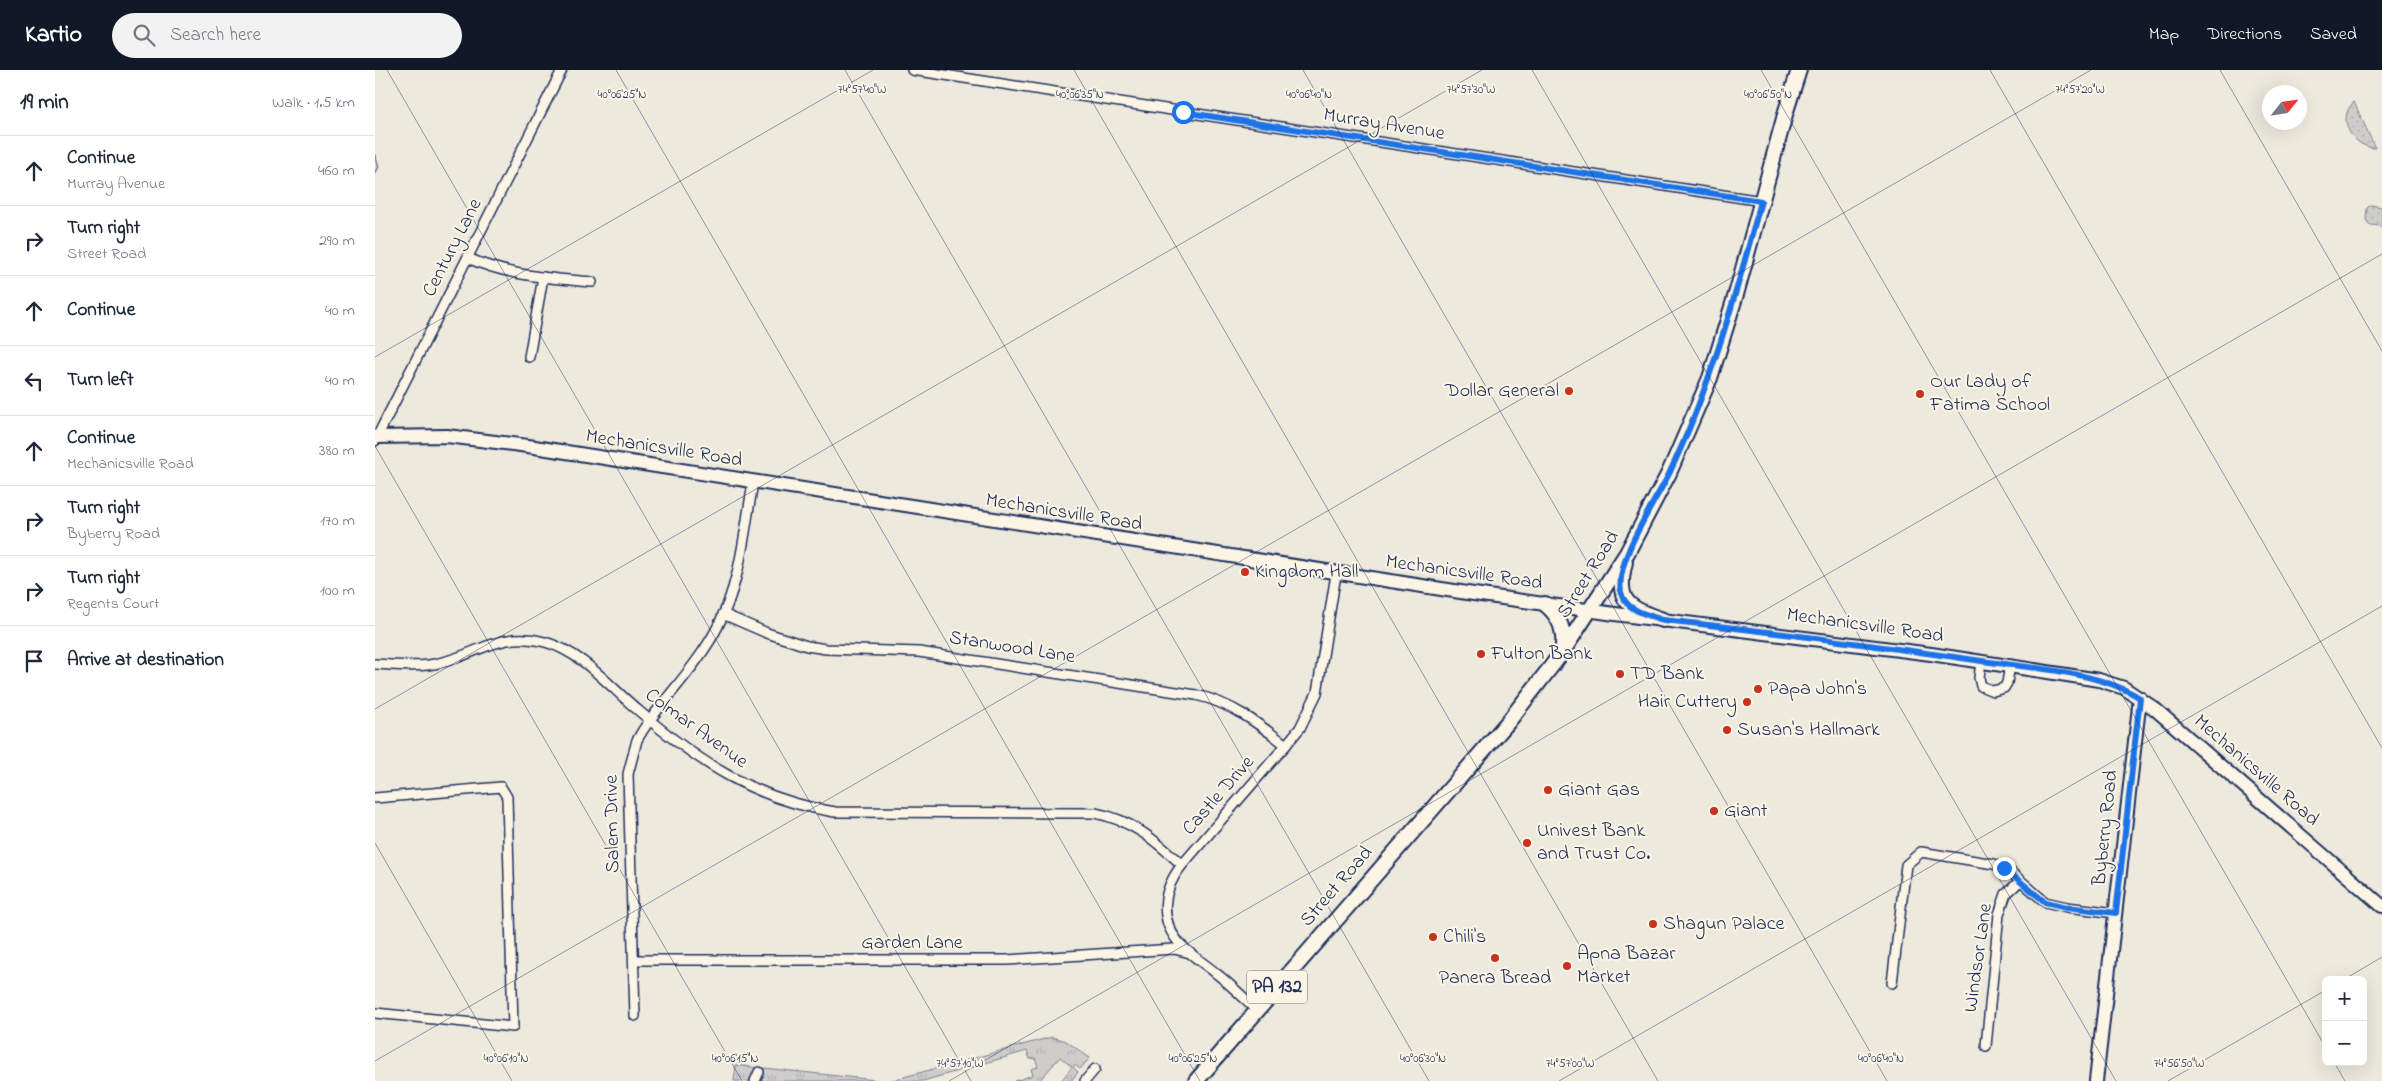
<!DOCTYPE html>
<html lang="en">
<head>
<meta charset="utf-8">
<style>
  body { margin:0; font-family:"Indie Flower",sans-serif; background:#f2f2f3; color:#1f2937 }
  .controls { position:absolute; right:15px; bottom:15px; display:grid; overflow:hidden; border-radius:8px; box-shadow:0 5px 20px #0002 }
  .controls button { width:45px; height:45px; display:grid; place-items:center; padding:0; border:0; border-bottom:1px solid #e0e1e3; background:#fff; color:#1f2937; font:25px sans-serif }
  .compass { position:absolute; left:1887px; top:15px; width:45px; height:45px; border-radius:50%; background:#fff; box-shadow:0 5px 20px #0002; rotate:60deg }
  .stop { position:absolute; width:15px; height:15px; margin:-11px; border:4px solid #1a73e8; border-radius:50%; background:#fff }
  .stop.end { background:#1a73e8; border-color:#fff; box-shadow:0 1px 5px #0008 }
  .list { margin:0; padding:0; list-style:none }
  h2 { display:flex; justify-content:space-between; align-items:center; height:65px; margin:0; padding:0 20px; font-size:21px }
  h2 small { font-size:16px; font-weight:400; color:#747a83 }
  .list li { display:grid; grid-template-columns:32px 1fr auto; gap:15px; align-items:center; box-sizing:border-box; height:70px; padding:0 20px; border-top:1px solid #e0e1e3 }
  .list b { display:block; font-size:19px; white-space:nowrap }
  .list p { margin:0; font-size:16px; white-space:nowrap; color:#747a83 }
  .list em { font-size:16px; font-style:normal; color:#747a83 }
  .icon { flex:none; width:28px; height:28px; fill:none; stroke:currentColor; stroke-width:2; stroke-linecap:round; stroke-linejoin:round }
  .map { position:relative; flex:none; width:2007px; height:1011px; overflow:hidden }
  header { display:flex; align-items:center; gap:30px; box-sizing:border-box; height:70px; padding:0 25px; background:#111827; color:#fff }
  header strong { font-size:24px }
  nav { display:flex; gap:28px; margin-inline-start:auto; font-size:18px }
  .search { width:350px; height:45px; background:#f2f2f3; display:flex; align-items:center; gap:12px; box-sizing:border-box; padding:0 18px; border-radius:28px; color:#747a83; font-size:19px }
  main { display:flex }
  aside { flex:1; background:#fff }
  .map>svg:first-child { display:block }
</style>
</head>
<body>
<header>
<strong>Kartio</strong>
<div class="search"><svg class="icon" aria-label="search" viewBox="0 0 24 24"><circle cx="10" cy="10" r="6"/><path d="M15 15l6 6"/></svg>Search here</div>
<nav><a>Map</a><a>Directions</a><a>Saved</a></nav>
</header>
<main>
<aside>
<h2>19 min<small>Walk · 1.5 km</small></h2>
<ul class="list">
<li><svg class="icon" aria-label="ahead" viewBox="0 0 24 24"><path d="M12 20V5M6 11l6-6 6 6"/></svg><div><b>Continue</b><p>Murray Avenue</p></div><em>460 m</em></li>
<li><svg class="icon" aria-label="right" viewBox="0 0 24 24"><path d="M7 20v-9h11M14 6l5 5-5 5"/></svg><div><b>Turn right</b><p>Street Road</p></div><em>290 m</em></li>
<li><svg class="icon" aria-label="ahead" viewBox="0 0 24 24"><path d="M12 20V5M6 11l6-6 6 6"/></svg><div><b>Continue</b></div><em>40 m</em></li>
<li><svg class="icon" aria-label="left" viewBox="0 0 24 24"><path d="M17 20v-9H6M10 6l-5 5 5 5"/></svg><div><b>Turn left</b></div><em>40 m</em></li>
<li><svg class="icon" aria-label="ahead" viewBox="0 0 24 24"><path d="M12 20V5M6 11l6-6 6 6"/></svg><div><b>Continue</b><p>Mechanicsville Road</p></div><em>380 m</em></li>
<li><svg class="icon" aria-label="right" viewBox="0 0 24 24"><path d="M7 20v-9h11M14 6l5 5-5 5"/></svg><div><b>Turn right</b><p>Byberry Road</p></div><em>170 m</em></li>
<li><svg class="icon" aria-label="right" viewBox="0 0 24 24"><path d="M7 20v-9h11M14 6l5 5-5 5"/></svg><div><b>Turn right</b><p>Regents Court</p></div><em>100 m</em></li>
<li><svg class="icon" aria-label="arrive" viewBox="0 0 24 24"><path d="M6 21V4h12l-3 4 3 4H6"/></svg><div><b>Arrive at destination</b></div></li>
</ul>
</aside>
<div class="map">
<svg width="2007" height="1011" viewBox="0 0 2007 1011">
  <defs>
    <pattern id="grass-tufts" width="24" height="20" patternUnits="userSpaceOnUse" patternTransform="scale(1.25)"><rect width="24" height="20" fill="#cfcdca"/><path d="M3 7l-1-3M5 7V3M7 7l1-3M15 17l-1-3M17 17v-4M19 17l1-3" fill="none" stroke="#b1b0b0"/></pattern>
    <pattern id="garden-dots" width="8" height="8" patternUnits="userSpaceOnUse" patternTransform="scale(1.25)"><rect width="8" height="8" fill="#cfcdca"/><path d="M2 2h.1M6 6h.1" fill="none" stroke="#b1b0b0" stroke-width="1.8" stroke-linecap="round"/></pattern>
  </defs>
  <rect width="100%" height="100%" fill="#eee9dd"/>
  <filter id="ink" filterUnits="userSpaceOnUse"><feTurbulence type="fractalNoise" baseFrequency=".02" numOctaves="2"/><feDisplacementMap in="SourceGraphic" scale="10" xChannelSelector="R" yChannelSelector="G"/><feConvolveMatrix kernelMatrix="1 2 1 2 8 2 1 2 1" color-interpolation-filters="sRGB"/></filter>
  <g filter="url(#ink)">
    <g fill="url(#grass-tufts)" stroke="#757e94">
      <polygon points="677,967 691,971 715,988 705,999 700,995 698,997 703,1002 696,1011 686,1011 697,997 685,987 664,1011 640,1011 658,1005 656,999 663,997 660,988 655,989 652,981 548,1011 514,1011"/>
      <polygon points="361,995 383,998 378,1011 359,1011"/>
      <polygon points="389,998 510,1011 383,1011"/>
    </g>
    <g fill="url(#garden-dots)" stroke="#757e94">
      <path d="M1979,32L2000,78C1978,77 1960,50 1979,32Z"/>
      <polygon points="1996,135 2007,137 2007,156 1995,155 1991,150 1992,138"/>
    </g>
    <g fill="none" stroke-linecap="round" stroke-linejoin="round">
      <polyline stroke="#6c778f" stroke-width="2.5" points="0,86 3,97 0,103"/>
      <g stroke="#1b2f5e" stroke-width="12">
        <g id="street">
          <polyline points="537,0 1387,131"/>
          <path d="M93,188C132,206 175,208 217,212"/>
          <polyline points="154,287 168,207"/>
          <polyline points="0,371 187,0"/>
          <path d="M348,544L392,563L432,576L451,579L544,582L821,625C856,633 883,653 911,675"/>
          <polyline points="1606,591 1604,608 1606,616 1618,621 1629,618 1632,613 1635,595"/>
          <path d="M0,594C21,595 44,598 64,593C104,584 126,560 170,572C207,582 235,617 264,641C323,692 381,730 460,742L720,743C757,750 780,770 807,795"/>
          <polyline points="0,728 126,717 132,727 138,957 0,943"/>
          <polyline points="259,890 632,890 799,879 815,883"/>
          <polyline points="1517,913 1531,795 1546,782 1619,794 1637,803 1670,832 1692,837 1741,843"/>
          <path d="M882,940C869,928 856,915 842,904C830,894 817,886 806,875C783,850 787,820 807,795L911,675L925,658L942,623L961,504"/>
          <path d="M260,946L253,704L262,670L268,660C291,626 323,595 342,558C366,512 369,463 378,413"/>
          <polyline points="1611,976 1624,844 1631,824 1645,811"/>
          <polyline points="380,1011 384,1002"/>
          <polyline points="710,1011 720,999"/>
        </g>
      </g>
      <g stroke="#1b2f5e" stroke-width="16">
        <g id="secondary">
          <polyline points="0,367 72,366 153,376 1092,523 1240,544 1556,584 1724,610 1749,618 1780,639 2007,836"/>
          <polyline points="1721,1011 1765,628"/>
        </g>
      </g>
      <g stroke="#1b2f5e" stroke-width="18">
        <g id="primary">
          <path d="M1250,492C1240,532 1253,538 1288,550"/>
          <path d="M1170,534C1185,546 1191,563 1187,582"/>
          <polyline points="821,1011 1133,652 1186,584 1252,483 1294,403 1335,308 1362,221 1411,41 1424,0"/>
        </g>
      </g>
      <use href="#street" stroke="#fcf5e5" stroke-width="9"/>
      <use href="#secondary" stroke="#fcf5e5" stroke-width="12"/>
      <use href="#primary" stroke="#fcf5e5" stroke-width="14"/>
    </g>
  </g>
  <g fill="none" stroke-linecap="round" stroke-linejoin="round" filter="url(#ink)">
    <path stroke="#1a73e8" stroke-width="6" d="M808,42L1386,131C1361,224 1336,316 1294,404C1279,434 1240,490 1246,522C1250,541 1274,545 1288,550C1393,561 1497,575 1600,590C1652,598 1721,600 1765,628L1741,843L1692,837L1670,832L1629,798"/>
  </g>
  <path fill="none" stroke="#1b2f5e" stroke-width="1" stroke-opacity="0.45" d="M12,0L596,1011M241,0L825,1011M470,0L1054,1011M699,0L1283,1011M928,0L1512,1011M1157,0L1741,1011M1386,0L1951,978M1615,0L2007,678M1845,0L2007,281M0,287L498,0M0,376L367,1011M0,639L1107,0M0,773L137,1011M1968,910L2007,887M0,991L1716,0M1959,992L1970,1011M574,1011L2007,184M1184,1011L2007,536M1793,1011L1951,920"/>
  <g fill="#c8321e" stroke="#fcf5e5" stroke-width="2">
    <circle cx="1194" cy="321" r="5"/>
    <circle cx="1545" cy="324" r="5"/>
    <circle cx="870" cy="502" r="5"/>
    <circle cx="1106" cy="584" r="5"/>
    <circle cx="1245" cy="604" r="5"/>
    <circle cx="1383" cy="619" r="5"/>
    <circle cx="1372" cy="632" r="5"/>
    <circle cx="1352" cy="660" r="5"/>
    <circle cx="1173" cy="720" r="5"/>
    <circle cx="1339" cy="741" r="5"/>
    <circle cx="1152" cy="773" r="5"/>
    <circle cx="1278" cy="854" r="5"/>
    <circle cx="1058" cy="867" r="5"/>
    <circle cx="1120" cy="888" r="5"/>
    <circle cx="1192" cy="896" r="5"/>
  </g>
  <g text-anchor="middle" dominant-baseline="central" stroke-width="4" stroke-linejoin="round" paint-order="stroke">
    <rect fill="#fcf5e5" stroke="#5e6a86" stroke-width="1" x="872" y="900.5" width="60" height="33" rx="4"/>
    <g font-size="19" font-weight="bold" fill="#1b2f5e">
      <text x="902" y="917">PA 132</text>
    </g>
    <g font-size="20" fill="#1b2f5e" stroke="#fcf5e5">
      <text transform="translate(1009 55) rotate(9)">Murray Avenue</text>
      <text transform="translate(78 178) rotate(-63)">Century Lane</text>
      <text transform="translate(289 379) rotate(9)">Mechanicsville Road</text>
      <text transform="translate(689 443) rotate(9)">Mechanicsville Road</text>
      <text transform="translate(1089 503) rotate(8)">Mechanicsville Road</text>
      <text transform="translate(1214 505) rotate(-58)">Street Road</text>
      <text transform="translate(1490 556) rotate(8)">Mechanicsville Road</text>
      <text transform="translate(637 578) rotate(9)">Stanwood Lane</text>
      <text transform="translate(321 659) rotate(36)">Colmar Avenue</text>
      <text transform="translate(1881 701) rotate(41)">Mechanicsville Road</text>
      <text transform="translate(844 726) rotate(-49)">Castle Drive</text>
      <text transform="translate(238 754) rotate(-91)">Salem Drive</text>
      <text transform="translate(1731 758) rotate(-84)">Byberry Road</text>
      <text transform="translate(962 817) rotate(-49)">Street Road</text>
      <text x="537" y="873">Garden Lane</text>
      <text transform="translate(1604 888) rotate(-82)">Windsor Lane</text>
    </g>
    <g font-size="20" fill="#1b2f5e" stroke="#fcf5e5" text-anchor="start">
      <text x="1555" y="312">Our Lady of<tspan x="1555" dy="23">Fatima School</tspan></text>
      <text x="1184" y="321" text-anchor="end">Dollar General</text>
      <text x="880" y="502">Kingdom Hall</text>
      <text x="1116" y="584">Fulton Bank</text>
      <text x="1255" y="604">TD Bank</text>
      <text x="1393" y="619">Papa John's</text>
      <text x="1362" y="632" text-anchor="end">Hair Cuttery</text>
      <text x="1362" y="660">Susan's Hallmark</text>
      <text x="1183" y="720">Giant Gas</text>
      <text x="1349" y="741">Giant</text>
      <text x="1162" y="761">Univest Bank<tspan x="1162" dy="23">and Trust Co.</tspan></text>
      <text x="1288" y="854">Shagun Palace</text>
      <text x="1068" y="867">Chili's</text>
      <text x="1202" y="884">Apna Bazar<tspan x="1202" dy="23">Market</tspan></text>
      <text x="1120" y="908" text-anchor="middle">Panera Bread</text>
    </g>
  </g>
  <g font-size="12" text-anchor="middle" fill="#1b2f5e" stroke="#fcf5e5" stroke-width="4" stroke-linejoin="round" paint-order="stroke">
    <text x="487" y="23">74°57'40"W</text>
    <text x="1096" y="23">74°57'30"W</text>
    <text x="1705" y="23">74°57'20"W</text>
    <text x="247" y="28">40°06'25"N</text>
    <text x="705" y="28">40°06'35"N</text>
    <text x="934" y="28">40°06'40"N</text>
    <text x="1393" y="28">40°06'50"N</text>
    <text x="131" y="992">40°06'10"N</text>
    <text x="360" y="992">40°06'15"N</text>
    <text x="818" y="992">40°06'25"N</text>
    <text x="1048" y="992">40°06'30"N</text>
    <text x="1506" y="992">40°06'40"N</text>
    <text x="585" y="997">74°57'10"W</text>
    <text x="1195" y="997">74°57'00"W</text>
    <text x="1804" y="997">74°56'50"W</text>
  </g>
</svg>
<div class="controls">
<button>+</button>
<button>−</button>
</div>
<svg class="compass" viewBox="-18 -18 36 36"><path d="M0-13l5 13h-10z" fill="#e53935"/><path d="M0 13l5-13h-10z" fill="#747a83"/></svg>
<div class="stop" style="left:808px;top:42px"></div>
<div class="stop end" style="left:1629px;top:798px"></div>
</div>
</main>
</body>
</html>
